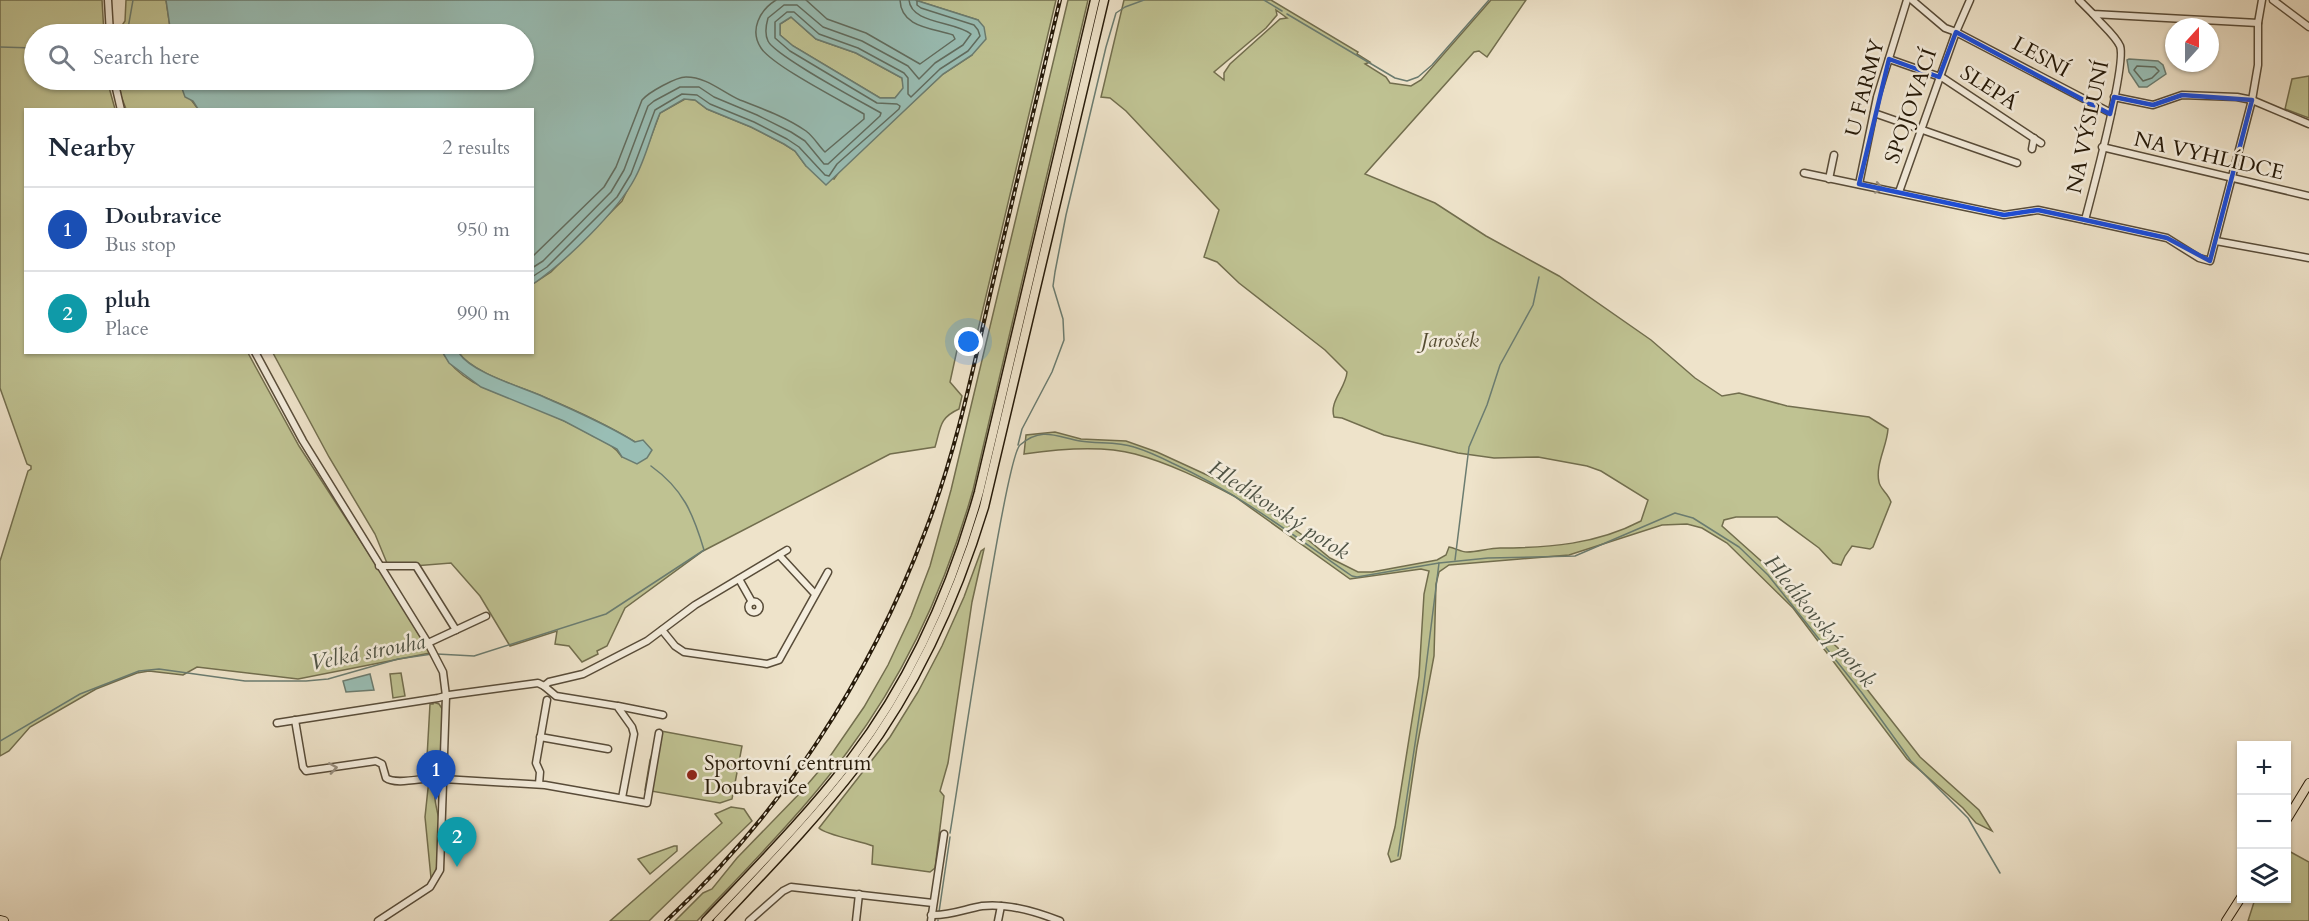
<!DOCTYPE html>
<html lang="en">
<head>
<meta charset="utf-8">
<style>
  body { margin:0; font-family:Cardo,serif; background:#f6f6f7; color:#1f2937 }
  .controls { position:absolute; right:18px; bottom:18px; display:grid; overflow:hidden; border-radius:0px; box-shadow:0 2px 4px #0004 }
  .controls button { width:54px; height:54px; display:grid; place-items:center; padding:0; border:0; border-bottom:2px solid #e0e1e3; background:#fff; color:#1f2937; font:30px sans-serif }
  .compass { position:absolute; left:2165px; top:18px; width:54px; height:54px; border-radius:50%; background:#fff; box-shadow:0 2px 4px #0004; rotate:21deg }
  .you { position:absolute; left:969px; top:342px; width:21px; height:21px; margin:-15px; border:4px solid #fff; border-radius:50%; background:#1a73e8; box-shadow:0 0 0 9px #1a73e833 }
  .badge { display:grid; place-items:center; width:39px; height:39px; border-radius:50%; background:#d93025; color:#fff; font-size:20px; font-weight:700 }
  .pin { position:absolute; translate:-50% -50px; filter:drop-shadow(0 2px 3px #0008) }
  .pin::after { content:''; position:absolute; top:32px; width:21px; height:18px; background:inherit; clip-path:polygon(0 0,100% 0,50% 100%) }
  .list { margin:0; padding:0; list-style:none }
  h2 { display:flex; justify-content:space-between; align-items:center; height:78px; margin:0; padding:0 24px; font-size:26px }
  h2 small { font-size:20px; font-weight:400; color:#747a83 }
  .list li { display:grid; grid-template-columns:39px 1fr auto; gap:18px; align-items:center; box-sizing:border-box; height:84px; padding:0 24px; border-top:2px solid #e0e1e3 }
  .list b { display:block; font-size:22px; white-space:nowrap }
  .list p { margin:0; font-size:20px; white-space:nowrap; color:#747a83 }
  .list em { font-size:20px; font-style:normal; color:#747a83 }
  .icon { flex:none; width:33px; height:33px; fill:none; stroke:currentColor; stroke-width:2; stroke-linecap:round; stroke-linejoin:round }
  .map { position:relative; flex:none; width:2309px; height:921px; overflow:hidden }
  .search { position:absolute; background:#fff; box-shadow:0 2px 4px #0004; left:24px; top:24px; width:510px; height:66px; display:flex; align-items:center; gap:15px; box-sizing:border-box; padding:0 21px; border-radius:33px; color:#747a83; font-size:22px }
  .panel { position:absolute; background:#fff; box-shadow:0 2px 4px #0004; left:24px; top:108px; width:510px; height:246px; border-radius:0px }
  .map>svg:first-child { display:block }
</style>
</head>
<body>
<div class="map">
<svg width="2309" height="921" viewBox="0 0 2309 921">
  <rect width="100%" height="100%" fill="#eee3ca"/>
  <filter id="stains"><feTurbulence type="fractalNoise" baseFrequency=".00333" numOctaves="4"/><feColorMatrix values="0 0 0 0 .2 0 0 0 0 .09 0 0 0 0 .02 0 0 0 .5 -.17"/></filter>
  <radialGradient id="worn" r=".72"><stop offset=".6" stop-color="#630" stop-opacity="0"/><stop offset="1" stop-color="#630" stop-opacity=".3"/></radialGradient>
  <g fill="#bfc292" stroke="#726e4e" stroke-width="1.5" fill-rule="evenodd">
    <polygon points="0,0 102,0 104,34 34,34 34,80 107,80 115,109 26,110 26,352 248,353 299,446 393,591 430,653 298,679 197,667 183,675 149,671 137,673 96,689 30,727 9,751 0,756 0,561 28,471 31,469 31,466 27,464 0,388"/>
    <polygon points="126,0 166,0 171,34 116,34 125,21"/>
    <path d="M915,0H1056L973,351L957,350L950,382L962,396L959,409C939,418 941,427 935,447L890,454L703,551L625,608L607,646L597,651L598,654L582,662L569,646L555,644L557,631L510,646L480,596L451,563L389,568L375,534L329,457L273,353H443C461,385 499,393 531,406C552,415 573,424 593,436C605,442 615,446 622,457L635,442C606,424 575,410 544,397C522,387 472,373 459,353L532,352L533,284L551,272L622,201L645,153L660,113L685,99L695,100L707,109L751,127L784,144L795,151L806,166L834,179L841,169L943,74L972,55L978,20Z"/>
    <path d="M1068,0H1088L973,490C946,585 907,672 848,751C803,812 749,866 697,921H675L703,893L712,889L737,858L801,792L824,765L864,707L888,665L911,616L930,566L951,490Z"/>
    <path d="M1124,0H1271L1358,52L1357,54L1370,62L1365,64L1386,77L1390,83L1411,86L1421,80L1491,0H1526L1487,57L1479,51L1474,52L1365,174L1435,203L1486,236L1559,276L1651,340L1695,378L1722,396L1739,393L1787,406L1869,417L1888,429C1887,446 1875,465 1879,482C1880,489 1888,493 1891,502L1873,547L1870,549L1852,546L1845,556L1841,565L1833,563L1819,548L1777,517H1736L1724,520L1722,526L1778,576L1824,635L1838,648L1848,665L1920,757L1979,810L1992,831L1976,823L1963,808L1907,759L1793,608L1727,543L1702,528L1687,524L1662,525L1569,555L1449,565L1439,572L1436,584L1434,656L1417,747L1401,855L1400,859L1391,862L1388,854L1395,827L1419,676L1424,594L1429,571L1421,569L1350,579L1234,496C1203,480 1169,463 1135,454C1101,445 1059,449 1024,454L1026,435L1055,432L1081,439L1126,441L1157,452L1231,486L1301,534L1330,558L1358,572H1372L1437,560L1446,555L1449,547C1455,548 1461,552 1467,552C1478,552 1489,548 1500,548C1549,548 1597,544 1641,521L1648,500L1601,471L1587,466L1538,457L1494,458L1458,453L1384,435L1342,418L1334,417C1329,401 1346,388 1347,372L1325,350L1239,283L1217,262L1204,257L1219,210L1126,111L1110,98L1101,97ZM1276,10L1287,18L1280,19L1230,64L1224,73V80L1214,72L1266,28L1277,15Z"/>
    <polygon points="791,17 816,39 856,53 902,78 904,88 895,98 880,98 793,46 780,35 780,24"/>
    <polygon points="2309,76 2309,118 2285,109 2292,79"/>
    <polygon points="119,80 179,80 180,85 198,109 126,109 121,96"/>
    <path d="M984,549L972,602L948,763L940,791L944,796L935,868L930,872L872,864L873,846C861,841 825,835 819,828L890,737L918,692L942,646L964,597L981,551Z"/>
    <polygon points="401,673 405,696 393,698 390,674"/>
    <polygon points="433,702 439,704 443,710 440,772 438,775 426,775 430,704 433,704"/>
    <polygon points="661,731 742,746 732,799 720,803 645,790 650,760"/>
    <path d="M429,779L438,780L440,783L439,786L437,785C432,796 437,808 439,820C441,834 439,864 434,877L431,878L425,817Z"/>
    <polygon points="731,807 744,809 752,821 654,916 649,921 610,921 722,823 715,814"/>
    <polygon points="674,846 677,846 677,851 650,874 638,859"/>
    <polygon points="2287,850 2309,862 2309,921 2248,921 2255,899 2286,898"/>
  </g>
  <g fill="#99beb5" stroke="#6b7c70" stroke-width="1.5" fill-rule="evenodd">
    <path d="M166,0H915L978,20L984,27L986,39L972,55L943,74L826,185L806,166L795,151L784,144L751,127L707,109L695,100L684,99L660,113C651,134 646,158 635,178C618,211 564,263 533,284L532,110L198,109L193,101L185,97L179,80H524V34H171ZM791,17L816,39L856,53L902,78L903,88L895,98H880L793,46L780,35V24Z"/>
    <polygon points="2129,59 2158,61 2163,65 2166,74 2147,87 2139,87 2129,72 2127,60"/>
    <path d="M443,353H459C472,373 522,387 544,397C575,411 606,424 635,442L643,440L652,450L647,458L637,464L622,457L617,449L564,421L481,387L449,363Z"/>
    <polygon points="370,674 374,690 346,692 343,681"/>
  </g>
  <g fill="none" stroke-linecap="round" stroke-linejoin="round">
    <g stroke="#606c5f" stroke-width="1.5">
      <path d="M806,0L827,19L866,33L920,64L955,39L953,35C933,28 901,28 900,0"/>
      <polygon points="2137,66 2155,67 2159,71 2152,78 2143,81 2134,70"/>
      <path d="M532,257L604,187L616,167L642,100C649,92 676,77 686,77C707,77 722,92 740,100C763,109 786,117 806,131C814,137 818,145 825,152L864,119V114C842,101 773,66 761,48C749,30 760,10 776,0"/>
      <path d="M532,268L543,261L611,192L624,170L648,106L654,101L680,87H699L714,97L757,115L791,132L805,141L824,164H828L880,116L881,113C862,102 775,56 768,41C765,35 766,25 768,18L784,5H797L823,27L862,41L908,66L919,79L935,63L963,45L971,34C955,21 911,24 909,0"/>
      <polyline points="532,277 547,267 617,197 631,174 655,110 682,94 697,95 710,104 754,122 787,139 799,147 825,175 829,176 837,164 899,109 900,106 897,104 877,103 790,51 775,38 775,22 787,12 794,12 819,34 858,48 904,73 908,78 908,94 911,97 940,69 968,51 980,36 978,30 974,25 921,8 917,5 917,0"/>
    </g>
    <g stroke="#6b7c70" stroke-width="1.5">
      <polyline points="1264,0 1282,11"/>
      <polyline points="1287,14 1395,78 1407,81 1418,77 1432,65 1489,0"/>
      <polyline points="127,34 133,0"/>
      <polyline points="0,47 34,48"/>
      <polyline points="1018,445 1022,429 1052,372 1064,340 1063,319 1053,286 1055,272 1066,215 1106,47 1116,13 1125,7 1144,0"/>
      <polyline points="1455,560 1469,447 1487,405 1500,365 1533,305 1539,277"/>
      <path d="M437,654L474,656L606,614L704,550C693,513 683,489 651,466"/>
      <polyline points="0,741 80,694 139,671 159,669 245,681 306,681 328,679 398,659 432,654"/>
      <path d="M950,833C958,787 1005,459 1020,445C1042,426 1057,437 1080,441C1098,444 1117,441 1134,447C1147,451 1160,457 1172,463C1238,493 1293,535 1352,576L1357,577L1439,563L1488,558L1575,556L1675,513L1693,518L1739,547L1768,575L1862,693L1911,761L1968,818L2000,873"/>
      <polyline points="1398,856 1423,691 1439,563"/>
      <polyline points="939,912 950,837"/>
      <polyline points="938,921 938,920"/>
    </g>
    <g stroke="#584c39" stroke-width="9">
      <g id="minor">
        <polyline points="108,0 110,34"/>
        <polyline points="1970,0 1956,32 2111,113"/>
        <polyline points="2079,0 2093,14 2258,23 2262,0"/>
        <polyline points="2273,0 2309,27"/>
        <polyline points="1889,59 1943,78 2041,143"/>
        <polyline points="114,80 121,110"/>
        <polyline points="2114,97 2153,105 2182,95 2237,97 2252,100 2309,124"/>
        <polyline points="1874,113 2017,163"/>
        <polyline points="2102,147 2309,196"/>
        <polyline points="2032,149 2034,138"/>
        <polyline points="1804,173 2004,215 2038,210 2085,220 2167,238 2199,258 2210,261 2252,100 2258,65 2258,23"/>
        <polyline points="1829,179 1834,155"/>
        <polyline points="1859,184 1877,97 1907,0"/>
        <polyline points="1899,192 1956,32 1945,28 1912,0"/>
        <path d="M2085,220C2092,193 2127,64 2120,46C2115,35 2101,24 2093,14"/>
        <polyline points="2216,241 2309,258"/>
        <polyline points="255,352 303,441 428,643 443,672 446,696 440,870 430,887 378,921"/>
        <polyline points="779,555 815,594"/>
        <polyline points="379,566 416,566 456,630"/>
        <polyline points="739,579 752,602"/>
        <circle cx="754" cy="607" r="5.5"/>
        <polyline points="662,630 675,646 684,652 767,664 779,660 828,572"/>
        <polyline points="428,643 486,616"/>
        <polyline points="544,686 549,682 583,674 647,641 695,605 787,550"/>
        <polyline points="618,706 663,715"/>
        <path d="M295,720L303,767L306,771L376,761L382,764L386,778C396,786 429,776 443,778"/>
        <polyline points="277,723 438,698 449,695 538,683 544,686 556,696 617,706 632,727 634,734 622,798"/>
        <polyline points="540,737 608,749"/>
        <polyline points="443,779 545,785 647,803 659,733"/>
        <polyline points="539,784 540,772 536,763 547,700"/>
        <path d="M931,915C949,916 965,909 982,906C1007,903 1037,912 1060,921"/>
        <polyline points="749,921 783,891 791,887 933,903"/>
        <polyline points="856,921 859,894"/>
        <polyline points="931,921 944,834"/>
        <polyline points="998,921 1001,906"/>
      </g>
    </g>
    <g stroke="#261a09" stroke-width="10">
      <g id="major">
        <polyline points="2286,821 2309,783"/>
        <polyline points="0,920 4,921"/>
        <polyline points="2226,921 2242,896"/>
      </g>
    </g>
    <g stroke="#261a09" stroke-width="11">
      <g id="highway">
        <path d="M706,921C756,868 808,816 852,758C913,678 952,588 979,492L1095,0"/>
        <path d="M718,921C766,870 815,820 858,764C917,686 956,599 984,507L1104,0"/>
      </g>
    </g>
    <use href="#minor" stroke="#f4eddd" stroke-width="6"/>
    <use href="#major" stroke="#eee3ca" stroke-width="8"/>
    <use href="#highway" stroke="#eee3ca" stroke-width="8"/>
    <g stroke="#261a09" stroke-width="4">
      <path id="rail" d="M666,921C781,814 869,679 925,532C955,455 972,374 990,295C1014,196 1037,98 1060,0"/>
    </g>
    <use href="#rail" stroke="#f4eddd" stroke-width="1.5" stroke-dasharray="4.5" stroke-linecap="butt"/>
  </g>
  <defs><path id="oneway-chevron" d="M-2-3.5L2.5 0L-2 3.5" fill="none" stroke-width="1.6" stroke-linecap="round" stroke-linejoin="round" transform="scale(1.5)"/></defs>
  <g stroke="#978e7e">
    <use href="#oneway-chevron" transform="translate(1879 188) rotate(11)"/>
    <use href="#oneway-chevron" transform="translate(333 768) rotate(-9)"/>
  </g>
  <path fill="none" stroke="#1d4ed8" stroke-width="4.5" stroke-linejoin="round" d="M1956,32L2110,114L2114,97L2153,105L2182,95L2252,100L2210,261L2167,238L2085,220L2038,210L2004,215L1859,184L1889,59L1939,77Z"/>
  <circle fill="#8f2418" stroke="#f4eddd" stroke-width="2" cx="692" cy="775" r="6"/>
  <g text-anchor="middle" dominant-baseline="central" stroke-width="5" stroke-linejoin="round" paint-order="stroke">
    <g font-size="21" fill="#261a09" stroke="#f4eddd">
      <text transform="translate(2041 57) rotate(29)">LESNÍ</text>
      <text transform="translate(1865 88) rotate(-75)">U FARMY</text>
      <text transform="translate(1989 88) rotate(33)">SLEPÁ</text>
      <text transform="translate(1911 106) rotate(-71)">SPOJOVACÍ</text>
      <text transform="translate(2088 127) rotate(-78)">NA VÝSLUNÍ</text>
      <text transform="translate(2209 156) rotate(13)">NA VYHLÍDCE</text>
    </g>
    <g font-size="21" font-style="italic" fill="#544c32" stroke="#f4eddd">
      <text x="1450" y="340">Jarošek</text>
    </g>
    <g font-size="21" fill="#261a09" stroke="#f4eddd" text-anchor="start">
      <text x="704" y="763">Sportovní centrum<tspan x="704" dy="24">Doubravice</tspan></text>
    </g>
    <g font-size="22" font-style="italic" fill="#4e5345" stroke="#f4eddd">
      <text transform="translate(1279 510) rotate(33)">Hledíkovský potok</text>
      <text transform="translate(1820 621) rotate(51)">Hledíkovský potok</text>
      <text transform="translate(368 652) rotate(-11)">Velká strouha</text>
    </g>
  </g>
  <rect width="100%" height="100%" filter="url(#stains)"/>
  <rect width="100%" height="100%" fill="url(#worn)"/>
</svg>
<div class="controls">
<button>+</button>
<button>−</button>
<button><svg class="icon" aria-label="layers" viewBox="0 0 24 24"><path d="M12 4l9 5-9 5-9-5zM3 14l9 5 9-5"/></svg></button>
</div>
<svg class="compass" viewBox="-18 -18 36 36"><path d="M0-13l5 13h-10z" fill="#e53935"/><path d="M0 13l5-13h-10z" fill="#747a83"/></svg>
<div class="you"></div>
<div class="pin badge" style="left:436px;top:800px;background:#1a4fb4">1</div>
<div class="pin badge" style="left:457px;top:867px;background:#0f9aa8">2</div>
<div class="search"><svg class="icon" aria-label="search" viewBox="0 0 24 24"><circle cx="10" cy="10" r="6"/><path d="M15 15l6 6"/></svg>Search here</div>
<section class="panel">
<h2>Nearby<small>2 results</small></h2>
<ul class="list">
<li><span class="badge" style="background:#1a4fb4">1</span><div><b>Doubravice</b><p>Bus stop</p></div><em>950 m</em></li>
<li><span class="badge" style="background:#0f9aa8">2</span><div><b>pluh</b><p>Place</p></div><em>990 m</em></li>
</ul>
</section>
</div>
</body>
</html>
